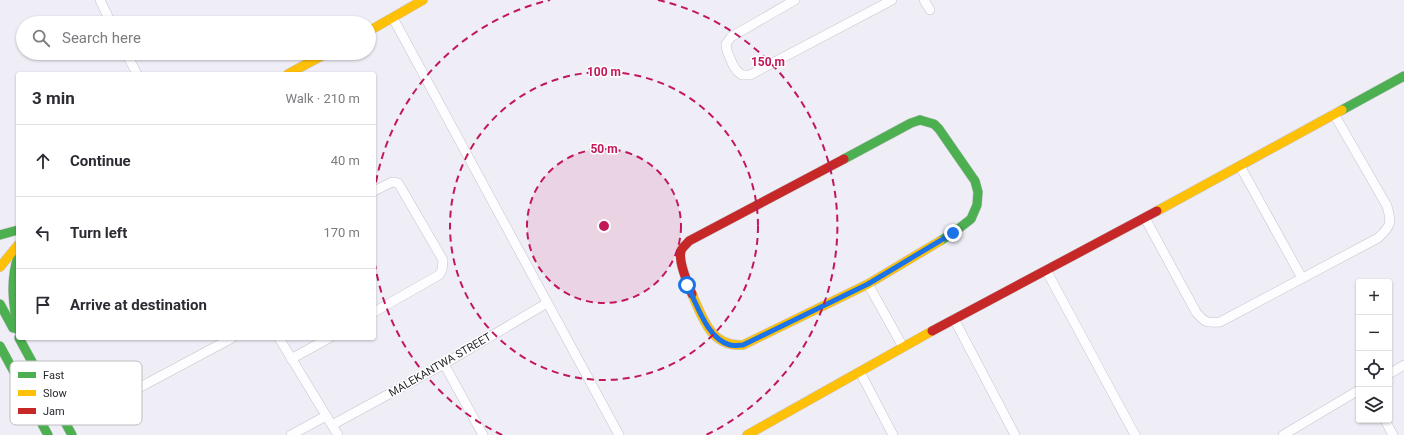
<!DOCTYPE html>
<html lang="en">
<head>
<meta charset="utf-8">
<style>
  body { margin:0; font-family:Roboto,sans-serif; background:#f7f7f7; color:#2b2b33 }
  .controls { position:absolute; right:12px; bottom:12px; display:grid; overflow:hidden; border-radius:4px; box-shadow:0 1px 3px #0004 }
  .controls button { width:36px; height:36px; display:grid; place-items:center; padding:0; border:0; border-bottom:1px solid #e1e1e2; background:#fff; color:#2b2b33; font:20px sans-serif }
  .stop { position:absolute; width:12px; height:12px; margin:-9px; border:3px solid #1a73e8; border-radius:50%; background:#fff }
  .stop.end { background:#1a73e8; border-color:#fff; box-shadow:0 1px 4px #0008 }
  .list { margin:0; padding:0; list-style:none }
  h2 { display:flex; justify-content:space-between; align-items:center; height:52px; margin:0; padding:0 16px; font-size:17px }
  h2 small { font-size:13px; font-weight:400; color:#7c7c81 }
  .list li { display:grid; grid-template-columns:26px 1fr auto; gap:12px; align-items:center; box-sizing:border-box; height:72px; padding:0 16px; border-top:1px solid #e1e1e2 }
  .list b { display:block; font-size:15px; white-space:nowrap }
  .list em { font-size:13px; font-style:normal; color:#7c7c81 }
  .icon { flex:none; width:22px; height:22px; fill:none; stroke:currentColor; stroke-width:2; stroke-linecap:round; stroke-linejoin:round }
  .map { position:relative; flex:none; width:1404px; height:435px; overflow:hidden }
  .search { position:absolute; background:#fff; box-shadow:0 1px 3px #0004; left:16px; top:16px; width:360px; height:44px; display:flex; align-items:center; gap:10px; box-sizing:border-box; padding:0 14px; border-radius:22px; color:#7c7c81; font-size:15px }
  .panel { position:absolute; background:#fff; box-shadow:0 1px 3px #0004; left:16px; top:72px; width:360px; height:268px; border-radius:4px }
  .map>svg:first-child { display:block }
</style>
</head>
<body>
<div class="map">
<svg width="1404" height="435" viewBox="0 0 1404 435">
  <rect width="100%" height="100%" fill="#efedf6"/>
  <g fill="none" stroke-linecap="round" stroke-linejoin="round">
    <g stroke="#c6c4cc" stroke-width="10">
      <g id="street">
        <polyline points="100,0 111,23"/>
        <polyline points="795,0 731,37 726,44 727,51 733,65 737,71 742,75 750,75 892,0"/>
        <polyline points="924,0 930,10"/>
        <polyline points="393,18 619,435"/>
        <polyline points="126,53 137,74"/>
        <polyline points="1240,166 1302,278"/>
        <polyline points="374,191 392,182 398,183 400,186 443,260 442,270 439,275 374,312"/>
        <path d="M1145,218L1196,312C1205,323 1207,323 1220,322L1378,238C1391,226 1392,223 1387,206L1334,114"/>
        <polyline points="1046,270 1135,435"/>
        <polyline points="868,284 903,347"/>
        <polyline points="954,319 1015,435"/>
        <polyline points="279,338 338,435"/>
        <polyline points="291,359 329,338"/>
        <polyline points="444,364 483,435"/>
        <polyline points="860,372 893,435"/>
        <polyline points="1389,374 1404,365"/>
        <polyline points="103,407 232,338"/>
        <polyline points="1385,420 1393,435"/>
        <polyline points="332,425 444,364 547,303"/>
        <polyline points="291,435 326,416"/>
        <polyline points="1283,435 1359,390"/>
      </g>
    </g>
    <g stroke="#c6c4cc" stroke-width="10">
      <g id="fast">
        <polyline points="1342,110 1404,76"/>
        <polyline points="920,120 934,124 939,129 975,181 978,192 977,205 971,219 953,233 940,241"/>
        <polyline points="844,159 911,123 920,120"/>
        <polyline points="0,235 18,230"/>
        <path d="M18,256C10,281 13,304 18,330"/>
        <polyline points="0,304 13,328"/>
        <polyline points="19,338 72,435"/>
        <polyline points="0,346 48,435"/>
      </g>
    </g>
    <g stroke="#c6c4cc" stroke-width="10">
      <g id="slow">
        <polyline points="369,31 423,0"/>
        <polyline points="288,74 327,53"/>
        <polyline points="1157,211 1342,110"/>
        <polyline points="0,267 18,245"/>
        <path d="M692,294C703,319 711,347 743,345L868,284L940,241"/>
        <polyline points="747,435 932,331"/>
      </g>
    </g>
    <g stroke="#c6c4cc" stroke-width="10">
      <g id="jam">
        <path d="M692,294C688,284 678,262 681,251C682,247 687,244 689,241L844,159"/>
        <polyline points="932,331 1157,211"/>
      </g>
    </g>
    <use href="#street" stroke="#fdfcfe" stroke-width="9"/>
    <use href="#fast" stroke="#4caf50" stroke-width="9"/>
    <use href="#slow" stroke="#ffc107" stroke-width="9"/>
    <use href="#jam" stroke="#c62828" stroke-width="9"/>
  </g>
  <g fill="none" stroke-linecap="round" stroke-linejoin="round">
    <path stroke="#1a73e8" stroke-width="5" d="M687,285C697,304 707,339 730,345C734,346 739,345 743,345L868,284L953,233"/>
  </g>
  <circle cx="604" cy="226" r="77" fill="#c2185b" fill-opacity=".12"/>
  <g fill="none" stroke="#c2185b" stroke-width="2" stroke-dasharray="7 5">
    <circle cx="604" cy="226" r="77"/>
    <circle cx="604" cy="226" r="154"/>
    <path d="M502 435A232 232 0 0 1 374 258M374 194A232 232 0 0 1 550 0M658 0A232 232 0 0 1 706 435"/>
  </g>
  <g text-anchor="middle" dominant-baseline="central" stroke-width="3" stroke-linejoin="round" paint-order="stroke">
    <g font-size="11" fill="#27262c" stroke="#fff">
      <text transform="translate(440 365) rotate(-30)">MALEKANTWA STREET</text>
    </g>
  </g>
  <rect x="10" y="361" width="132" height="64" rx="6" fill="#fff" stroke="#bebec0" stroke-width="1"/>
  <rect x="18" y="372" width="18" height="6" fill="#4caf50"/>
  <rect x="18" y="390" width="18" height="6" fill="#ffc107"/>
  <rect x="18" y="408" width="18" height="6" fill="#c62828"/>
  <g font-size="11" fill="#27262c">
    <text x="43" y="379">Fast</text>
    <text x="43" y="397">Slow</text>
    <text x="43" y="415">Jam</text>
  </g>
  <circle cx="604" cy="226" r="6" fill="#c2185b" stroke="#fff" stroke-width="2"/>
  <g font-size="12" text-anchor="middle" font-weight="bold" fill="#c2185b" stroke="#fff" stroke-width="3" stroke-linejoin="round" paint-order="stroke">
    <text x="768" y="66">150 m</text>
    <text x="604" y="76">100 m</text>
    <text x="604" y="153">50 m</text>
  </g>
</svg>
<div class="controls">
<button>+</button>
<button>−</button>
<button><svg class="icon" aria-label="locate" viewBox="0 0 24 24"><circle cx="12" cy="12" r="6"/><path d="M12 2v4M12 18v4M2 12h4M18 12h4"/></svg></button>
<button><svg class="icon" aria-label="layers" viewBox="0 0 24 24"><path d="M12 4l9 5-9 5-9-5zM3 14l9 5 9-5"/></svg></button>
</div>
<div class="stop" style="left:687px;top:285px"></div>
<div class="stop end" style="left:953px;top:233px"></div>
<div class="search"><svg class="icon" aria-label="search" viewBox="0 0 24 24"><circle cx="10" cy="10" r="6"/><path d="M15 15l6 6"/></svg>Search here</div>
<section class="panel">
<h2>3 min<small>Walk · 210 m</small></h2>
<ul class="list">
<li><svg class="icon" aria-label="ahead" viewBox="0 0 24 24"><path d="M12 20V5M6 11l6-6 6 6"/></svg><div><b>Continue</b></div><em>40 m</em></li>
<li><svg class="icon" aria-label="left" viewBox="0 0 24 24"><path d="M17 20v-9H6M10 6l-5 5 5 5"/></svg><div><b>Turn left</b></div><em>170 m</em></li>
<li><svg class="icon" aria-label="arrive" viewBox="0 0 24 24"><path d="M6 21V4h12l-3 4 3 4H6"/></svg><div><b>Arrive at destination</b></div></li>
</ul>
</section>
</div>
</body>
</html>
